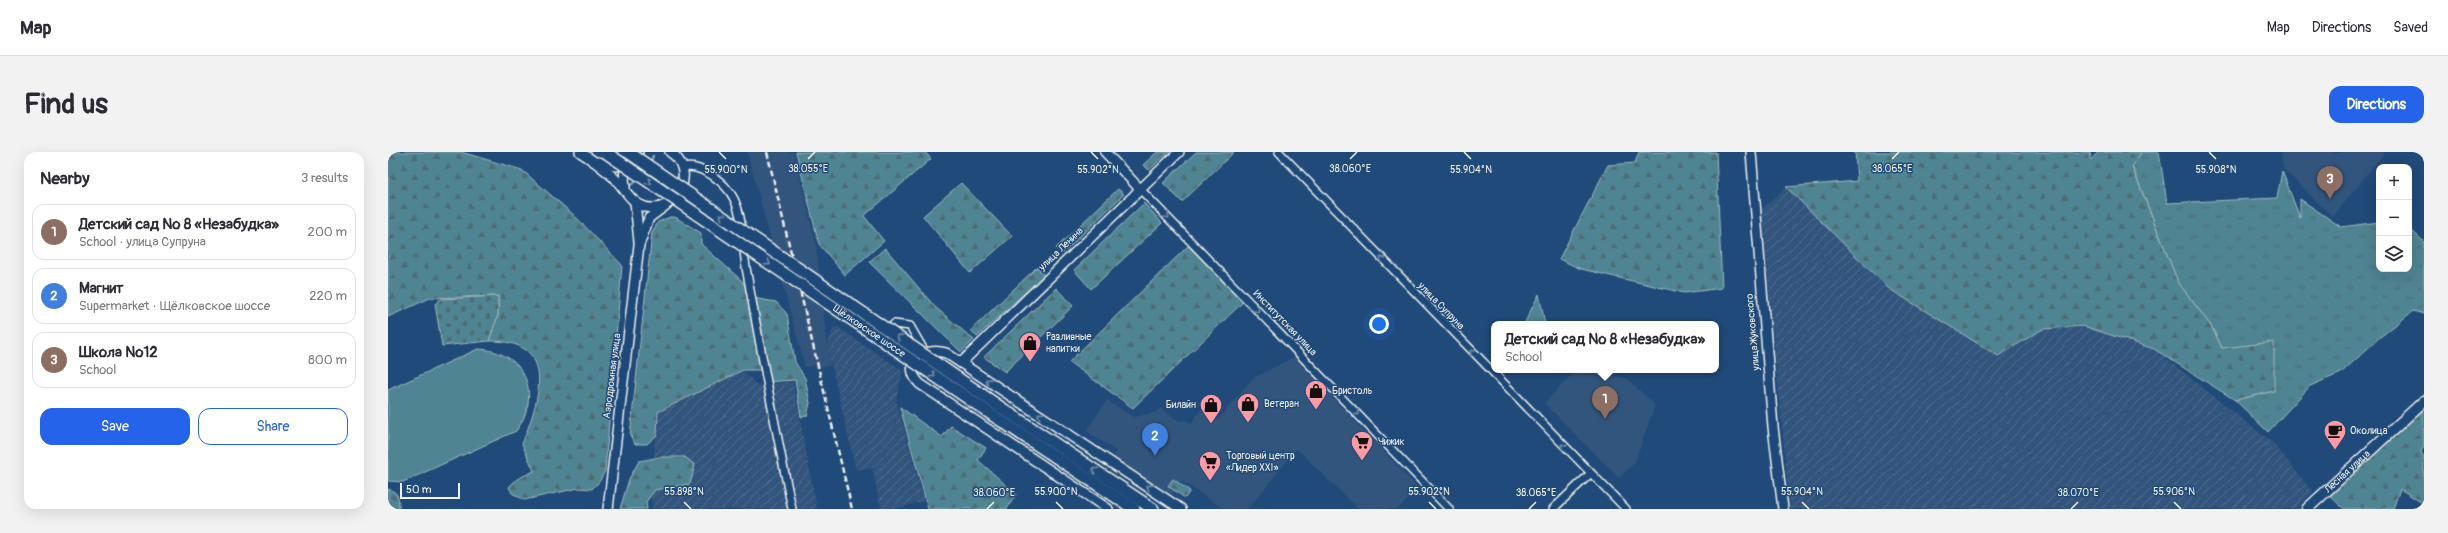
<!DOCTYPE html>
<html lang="en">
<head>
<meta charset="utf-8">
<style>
  body { margin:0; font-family:Pangolin,sans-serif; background:#f2f2f3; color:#2b2b33 }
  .controls { position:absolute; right:12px; top:12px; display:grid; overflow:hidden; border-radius:8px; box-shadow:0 4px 16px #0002 }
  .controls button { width:36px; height:36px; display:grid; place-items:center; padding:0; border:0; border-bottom:1px solid #e1e1e2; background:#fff; color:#2b2b33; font:20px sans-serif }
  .scale { position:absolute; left:12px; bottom:10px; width:60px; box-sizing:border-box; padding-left:4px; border:2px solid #f4f1e8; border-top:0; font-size:11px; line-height:14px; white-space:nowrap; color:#f4f1e8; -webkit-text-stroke:3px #1f4a7a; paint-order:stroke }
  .you { position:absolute; left:991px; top:172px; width:14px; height:14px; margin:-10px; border:3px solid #fff; border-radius:50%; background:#1a73e8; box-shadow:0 0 0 6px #1a73e833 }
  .badge { display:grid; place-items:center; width:26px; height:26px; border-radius:50%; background:#2563eb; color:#fff; font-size:13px; font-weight:700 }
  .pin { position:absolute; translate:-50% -33px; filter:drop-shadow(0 1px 2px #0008) }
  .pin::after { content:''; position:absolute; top:21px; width:14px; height:12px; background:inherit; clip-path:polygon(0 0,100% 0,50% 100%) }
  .popup { position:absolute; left:1103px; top:169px; width:228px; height:52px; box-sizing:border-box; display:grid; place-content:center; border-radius:8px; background:#fff; filter:drop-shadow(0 1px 3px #0005); font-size:13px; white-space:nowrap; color:#7c7c81 }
  .popup b { font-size:15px; color:#2b2b33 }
  .popup::after { content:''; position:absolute; left:50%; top:100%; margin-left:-8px; border:8px solid transparent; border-top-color:#fff }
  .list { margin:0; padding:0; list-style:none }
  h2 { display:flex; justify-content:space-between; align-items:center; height:52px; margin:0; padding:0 16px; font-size:17px }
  h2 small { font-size:13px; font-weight:400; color:#7c7c81 }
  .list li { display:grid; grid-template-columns:26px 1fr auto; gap:12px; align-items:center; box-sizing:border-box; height:56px; margin:0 8px 8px; padding:0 8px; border:1px solid #e1e1e2; border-radius:12px }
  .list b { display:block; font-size:15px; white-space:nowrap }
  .list p { margin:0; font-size:13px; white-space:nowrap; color:#7c7c81 }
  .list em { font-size:13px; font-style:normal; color:#7c7c81 }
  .actions { display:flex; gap:8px; padding:12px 16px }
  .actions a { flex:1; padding:9px 0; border:1px solid #2563eb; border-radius:12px; text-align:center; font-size:14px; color:#2563eb }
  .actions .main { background:#2563eb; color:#fff }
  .icon { flex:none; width:22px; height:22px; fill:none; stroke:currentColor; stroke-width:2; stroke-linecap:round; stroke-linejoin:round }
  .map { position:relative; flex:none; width:2036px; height:357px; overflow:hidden; border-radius:12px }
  header { display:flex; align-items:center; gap:24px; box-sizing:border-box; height:56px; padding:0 20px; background:#fff; border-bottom:1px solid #e1e1e2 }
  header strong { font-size:19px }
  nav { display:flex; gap:22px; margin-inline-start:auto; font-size:14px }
  .intro { display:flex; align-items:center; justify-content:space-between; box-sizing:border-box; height:96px; padding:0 24px }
  h1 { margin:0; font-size:28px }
  .button { padding:10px 18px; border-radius:12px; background:#2563eb; color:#fff; font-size:14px; font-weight:700 }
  main { display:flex; gap:24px; padding:0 24px }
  aside { flex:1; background:#fff; border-radius:12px; box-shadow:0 4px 16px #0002 }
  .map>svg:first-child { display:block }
</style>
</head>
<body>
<header>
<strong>Map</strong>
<nav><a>Map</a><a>Directions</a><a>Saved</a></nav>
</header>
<div class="intro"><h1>Find us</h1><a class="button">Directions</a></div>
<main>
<aside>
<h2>Nearby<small>3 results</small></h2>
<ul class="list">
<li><span class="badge" style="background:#8d6e63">1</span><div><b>Детский сад № 8 «Незабудка»</b><p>School · улица Супруна</p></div><em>200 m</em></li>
<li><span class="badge" style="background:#3f7fe0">2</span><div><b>Магнит</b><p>Supermarket · Щёлковское шоссе</p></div><em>220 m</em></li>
<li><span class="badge" style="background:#8d6e63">3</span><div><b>Школа №12</b><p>School</p></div><em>800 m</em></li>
</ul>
<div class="actions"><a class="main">Save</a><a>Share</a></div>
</aside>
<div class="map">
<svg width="2036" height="357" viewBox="0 0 2036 357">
  <defs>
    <pattern id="industrial-furrows" width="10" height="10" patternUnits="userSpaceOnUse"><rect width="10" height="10" fill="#33547d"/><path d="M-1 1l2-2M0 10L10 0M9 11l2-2" fill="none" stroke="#516d8f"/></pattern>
    <pattern id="grass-tufts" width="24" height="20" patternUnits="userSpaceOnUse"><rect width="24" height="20" fill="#4f8492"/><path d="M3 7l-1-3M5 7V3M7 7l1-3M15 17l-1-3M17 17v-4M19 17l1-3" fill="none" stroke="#4d6c74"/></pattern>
    <pattern id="forest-firs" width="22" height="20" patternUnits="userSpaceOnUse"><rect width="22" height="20" fill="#4f8492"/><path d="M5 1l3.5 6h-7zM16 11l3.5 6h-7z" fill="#4d6c74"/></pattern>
    <pattern id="cemetery-stones" width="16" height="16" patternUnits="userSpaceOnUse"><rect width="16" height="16" fill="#4f8492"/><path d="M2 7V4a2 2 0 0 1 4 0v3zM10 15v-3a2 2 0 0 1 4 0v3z" fill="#4d6c74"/></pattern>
  </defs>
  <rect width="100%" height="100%" fill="#1f4a7a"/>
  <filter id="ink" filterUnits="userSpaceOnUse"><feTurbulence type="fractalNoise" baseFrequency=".025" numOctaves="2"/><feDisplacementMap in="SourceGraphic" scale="8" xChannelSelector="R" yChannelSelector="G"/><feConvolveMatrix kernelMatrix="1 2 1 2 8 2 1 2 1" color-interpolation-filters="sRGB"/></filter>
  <g filter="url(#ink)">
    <g fill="#33547d">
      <polygon points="359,0 406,0 428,92 439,194 443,213 428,216 427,213 417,215"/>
      <polygon points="1893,0 1997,0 1945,65 1895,17"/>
      <polygon points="906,205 1031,337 1010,357 970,357 909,297 860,357 836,357 794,329 783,344 725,304 728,299 698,279 719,248 746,265 768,260 772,256 791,269 798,268 803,272 813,257 830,268 865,226"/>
      <polygon points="1188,218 1238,226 1267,253 1247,310 1231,326 1156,251"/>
    </g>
    <g fill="url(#industrial-furrows)">
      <polygon points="1398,35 1500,136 1610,204 1655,177 1695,174 1766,197 1886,292 1925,340 1907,357 1402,357 1373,58"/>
      <polygon points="449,175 515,219 508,248 536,349 507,357 493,357 484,316 468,318 439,194 445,176"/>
      <polygon points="353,217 369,233 405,230 429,357 265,357 263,346 269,259"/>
    </g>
    <polygon fill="url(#grass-tufts)" stroke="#a2babd" points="1753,0 1771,0 1779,51 1889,46 1894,19 1912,66 1912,47 1953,75 1991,70 1991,117 2021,117 2021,76 2036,90 2036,162 2025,159 1991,186 1953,221 1922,234 1880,280 1847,248 1886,239 1834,196 1823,174 1790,130 1744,14"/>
    <g fill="url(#forest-firs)" stroke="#a2babd">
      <path d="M0,0H73L134,18L187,64L234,113L217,319L211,330L204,337L191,336L136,348L124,341L121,335L129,327L146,319L134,292C151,249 172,188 101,189L110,163V144L42,146L0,165Z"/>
      <polygon points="408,0 537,0 543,7 476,64 496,89 457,123 431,92"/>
      <polygon points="769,0 781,0 761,18 755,13"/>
      <polygon points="808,0 846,0 794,50 775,31"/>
      <polygon points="1251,0 1328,0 1334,136 1296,141 1193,117 1171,107 1220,13 1247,11"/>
      <polygon points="1467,0 1702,0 1703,8 1710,0 1753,0 1744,15 1790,130 1823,174 1834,196 1886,190 1886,239 1847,248 1766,197 1695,174 1655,177 1610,204 1500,136 1398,35 1469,29"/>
      <polygon points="573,31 624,84 582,121 535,64"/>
      <polygon points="730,37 736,42 674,102 668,96"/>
      <polygon points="756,51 774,71 703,137 686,118"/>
      <polygon points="282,65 287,65 313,81 313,92 353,128 365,146 388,150 399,162 407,210 417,226 422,251 419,264 413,265 407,228 378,230 376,218 355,218 270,260 269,283 259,292 247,292 242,283 264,81 270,70"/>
      <polygon points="801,93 856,149 745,256 681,210"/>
      <polygon points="497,96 547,155 586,188 573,200 481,110"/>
      <polygon points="649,115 656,123 589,185 583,178"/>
      <polygon points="668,136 685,154 617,220 596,205"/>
      <polygon points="512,255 554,285 563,274 598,296 590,308 628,342 619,357 540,357"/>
      <polygon points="2036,257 2036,293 2033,300 2036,305 2036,352 2012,337 2005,357 1956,357 1941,343"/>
      <polygon points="272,305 297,305 307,313 302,332 267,338 258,350 259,357 232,357 241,327 251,309"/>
      <polygon points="785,327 802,339 797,346 780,334"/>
      <path d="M0,337C11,340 11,347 11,357H0Z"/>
    </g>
    <polygon fill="url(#cemetery-stones)" stroke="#a2babd" points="110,144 110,163 101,189 54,194 47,152 53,147"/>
    <g fill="#4f8492" stroke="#a2babd">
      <polygon points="1151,142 1157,172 1136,172"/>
      <path d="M90,197C137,199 155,242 128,279L15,330L0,329V238Z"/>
    </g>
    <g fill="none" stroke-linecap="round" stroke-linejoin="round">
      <g stroke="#8aa6bd" stroke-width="2.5">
        <polyline points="262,11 265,4"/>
        <polyline points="241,34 251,27"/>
      </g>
      <g stroke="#f4f1e8" stroke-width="10">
        <g id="minor">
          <polyline points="891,0 1238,357"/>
          <path d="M295,16C313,11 338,31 346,47C357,70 354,97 359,121C373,200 388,279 404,357"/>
          <polyline points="751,36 1061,357"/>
          <polyline points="506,172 522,174 537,200"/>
          <polyline points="1165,357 1202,322"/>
        </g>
      </g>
      <g stroke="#f4f1e8" stroke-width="12">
        <g id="tertiary">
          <path d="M192,0C203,7 214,15 224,24C236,34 242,51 257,55C290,63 310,18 282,0"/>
          <polyline points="717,0 751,36"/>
          <polyline points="1363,0 1385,275 1395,357"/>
          <polyline points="209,10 228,14 238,12"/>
          <path d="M237,36C235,22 236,8 250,0"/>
          <polyline points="247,50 251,90"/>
          <polyline points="573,211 791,0"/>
          <polyline points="220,357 251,93 261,66 277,54"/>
          <path d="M720,357L532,232C512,212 535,194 558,201L793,357"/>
        </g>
      </g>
      <g stroke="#f4f1e8" stroke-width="13">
        <g id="secondary">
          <path id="s1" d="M1919,357L2036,249"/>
        </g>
      </g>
      <g stroke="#f4f1e8" stroke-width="14">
        <g id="primary">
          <polyline points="612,255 765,357"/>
          <polyline points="606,264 746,357"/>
        </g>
      </g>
      <use href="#minor" stroke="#1f4a7a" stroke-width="7"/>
      <use href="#tertiary" stroke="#1f4a7a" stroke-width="9"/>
      <use href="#secondary" stroke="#1f4a7a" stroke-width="10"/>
      <use href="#primary" stroke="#1f4a7a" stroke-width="11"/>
      <polyline stroke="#f4f1e8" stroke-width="2.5" stroke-dasharray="6 3" stroke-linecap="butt" points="379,0 464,357"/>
      <g stroke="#f4f1e8" stroke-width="14" stroke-linecap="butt">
        <g id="primary-bridge">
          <path id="s2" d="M217,0L606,264"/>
          <polyline points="240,0 612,255"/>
        </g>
      </g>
      <use href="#primary-bridge" stroke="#1f4a7a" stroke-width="11"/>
    </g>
    <defs><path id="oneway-chevron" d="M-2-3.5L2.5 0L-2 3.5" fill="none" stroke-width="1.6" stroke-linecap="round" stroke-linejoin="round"/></defs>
    <g stroke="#748da6">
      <use href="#oneway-chevron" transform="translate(261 30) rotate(34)"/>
      <use href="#oneway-chevron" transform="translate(334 64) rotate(-146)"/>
      <use href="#oneway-chevron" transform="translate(779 64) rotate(46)"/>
      <use href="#oneway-chevron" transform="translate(994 107) rotate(-134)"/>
      <use href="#oneway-chevron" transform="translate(380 111) rotate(34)"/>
      <use href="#oneway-chevron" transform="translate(869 158) rotate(46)"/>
      <use href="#oneway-chevron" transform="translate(511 185) rotate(-146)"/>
      <use href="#oneway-chevron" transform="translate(1084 200) rotate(-134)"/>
      <use href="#oneway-chevron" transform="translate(545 223) rotate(34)"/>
      <use href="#oneway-chevron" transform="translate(600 229) rotate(-147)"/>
      <use href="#oneway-chevron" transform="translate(969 261) rotate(46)"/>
      <use href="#oneway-chevron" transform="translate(652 263) rotate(-146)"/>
      <use href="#oneway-chevron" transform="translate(1175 294) rotate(-134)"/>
      <use href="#oneway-chevron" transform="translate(707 318) rotate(-146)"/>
      <use href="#oneway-chevron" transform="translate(761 335) rotate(-147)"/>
    </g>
  </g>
  <path fill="none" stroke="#f4f1e8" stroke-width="1.5" d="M331,0L338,7M703,0L710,7M1076,0L1083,7M1821,0L1828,7M420,7L427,0M962,7L969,0M1504,7L1511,0M296,350L303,357M668,350L675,357M1041,350L1048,357M1414,350L1421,357M1786,350L1793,357M599,357L606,350M1141,357L1148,350M1683,357L1690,350"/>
  <defs>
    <g id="shop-pin" transform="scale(1.15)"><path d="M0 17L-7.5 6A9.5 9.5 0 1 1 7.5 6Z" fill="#ff9aa2" stroke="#1f4a7a"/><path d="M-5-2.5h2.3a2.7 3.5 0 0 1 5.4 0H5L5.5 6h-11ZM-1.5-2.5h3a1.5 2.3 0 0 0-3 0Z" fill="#111"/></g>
    <g id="cafe-pin" transform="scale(1.15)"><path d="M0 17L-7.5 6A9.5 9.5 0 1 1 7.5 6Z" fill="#ff9aa2" stroke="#1f4a7a"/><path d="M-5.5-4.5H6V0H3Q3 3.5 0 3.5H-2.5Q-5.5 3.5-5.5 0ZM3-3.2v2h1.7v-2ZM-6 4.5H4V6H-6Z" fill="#111"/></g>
    <g id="supermarket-pin" transform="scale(1.15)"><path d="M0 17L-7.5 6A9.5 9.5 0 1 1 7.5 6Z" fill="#ff9aa2" stroke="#1f4a7a"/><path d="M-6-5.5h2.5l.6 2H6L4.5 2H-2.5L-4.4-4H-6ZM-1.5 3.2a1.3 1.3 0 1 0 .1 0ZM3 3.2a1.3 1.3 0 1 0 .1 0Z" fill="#111"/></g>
  </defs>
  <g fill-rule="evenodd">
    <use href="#shop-pin" x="642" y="191"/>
    <use href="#shop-pin" x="928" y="239"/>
    <use href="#shop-pin" x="860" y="252"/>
    <use href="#shop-pin" x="823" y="253"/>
    <use href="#cafe-pin" x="1947" y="279"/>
    <use href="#supermarket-pin" x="974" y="290"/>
    <use href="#supermarket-pin" x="822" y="310"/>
  </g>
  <g text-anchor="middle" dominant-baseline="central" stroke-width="3" stroke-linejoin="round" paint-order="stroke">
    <g font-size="10" fill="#f4f1e8" stroke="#1f4a7a">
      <text transform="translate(673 97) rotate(-44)">улица Ленина</text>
      <text transform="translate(1053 154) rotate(46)">улица Супруна</text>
      <text transform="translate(897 171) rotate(46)">Институтская улица</text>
      <text stroke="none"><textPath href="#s2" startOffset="319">Щёлковское шоссе</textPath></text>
      <text transform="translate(1365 180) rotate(-95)">улица Жуковского</text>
      <text transform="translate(224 224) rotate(-83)">Аэродромная улица</text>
      <text stroke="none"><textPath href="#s1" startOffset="55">Лесная улица</textPath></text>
    </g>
    <g font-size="10" fill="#f4f1e8" stroke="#1f4a7a" text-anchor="start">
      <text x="658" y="185">Разливные<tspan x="658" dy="12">напитки</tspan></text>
      <text x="944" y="239">Бристоль</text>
      <text x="876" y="252">Ветеран</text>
      <text x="808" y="253" text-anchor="end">Билайн</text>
      <text x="1962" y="279">Околица</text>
      <text x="990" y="290">Чижик</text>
      <text x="838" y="304">Торговый центр<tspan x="838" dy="12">«Лидер XXI»</tspan></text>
    </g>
  </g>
  <g font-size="10" text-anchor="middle" fill="#f4f1e8" stroke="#1f4a7a" stroke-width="3" stroke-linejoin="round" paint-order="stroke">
    <text x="420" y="20">38.055°E</text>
    <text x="962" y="20">38.060°E</text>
    <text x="1504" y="20">38.065°E</text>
    <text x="1828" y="21">55.908°N</text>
    <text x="338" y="21">55.900°N</text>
    <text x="710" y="21">55.902°N</text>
    <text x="1083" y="21">55.904°N</text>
    <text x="296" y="343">55.898°N</text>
    <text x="668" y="343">55.900°N</text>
    <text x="1041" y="343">55.902°N</text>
    <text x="1414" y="343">55.904°N</text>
    <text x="1786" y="343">55.906°N</text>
    <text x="606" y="344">38.060°E</text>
    <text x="1148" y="344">38.065°E</text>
    <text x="1690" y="344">38.070°E</text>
  </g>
</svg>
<div class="controls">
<button>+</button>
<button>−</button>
<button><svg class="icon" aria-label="layers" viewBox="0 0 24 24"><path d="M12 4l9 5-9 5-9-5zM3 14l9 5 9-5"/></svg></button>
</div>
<div class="scale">50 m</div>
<div class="you"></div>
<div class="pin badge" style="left:1217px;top:267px;background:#8d6e63">1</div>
<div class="popup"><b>Детский сад № 8 «Незабудка»</b>School</div>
<div class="pin badge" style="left:767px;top:304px;background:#3f7fe0">2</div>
<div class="pin badge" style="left:1942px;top:47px;background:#8d6e63">3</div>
</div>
</main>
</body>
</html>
